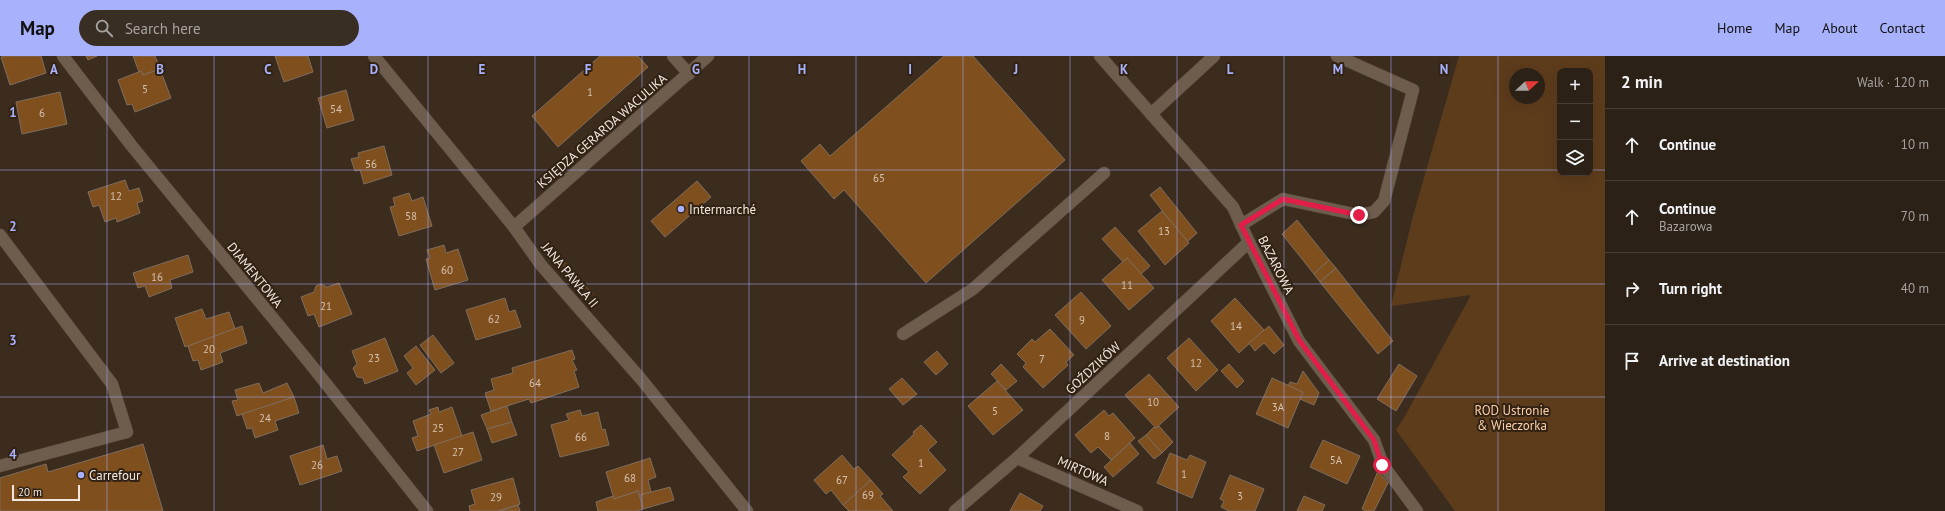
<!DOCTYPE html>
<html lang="en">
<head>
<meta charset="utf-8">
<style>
  body { margin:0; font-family:"PT Sans",sans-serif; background:#382e23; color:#f1f3f6 }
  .controls { position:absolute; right:12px; top:12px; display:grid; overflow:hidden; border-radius:8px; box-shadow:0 4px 16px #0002 }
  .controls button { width:36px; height:36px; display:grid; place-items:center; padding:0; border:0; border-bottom:1px solid #483e35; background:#2c2116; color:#f1f3f6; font:20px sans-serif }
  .compass { position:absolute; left:1509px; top:12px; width:36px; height:36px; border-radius:50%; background:#2c2116; box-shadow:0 4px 16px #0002; rotate:68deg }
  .scale { position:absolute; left:12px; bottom:10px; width:68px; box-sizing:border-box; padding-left:4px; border:2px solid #f2e7df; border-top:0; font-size:11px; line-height:14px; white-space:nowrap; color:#f2e7df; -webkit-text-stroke:3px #312214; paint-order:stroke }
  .stop { position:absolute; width:12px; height:12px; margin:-9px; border:3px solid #e11d48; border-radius:50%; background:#fff }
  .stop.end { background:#e11d48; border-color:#fff; box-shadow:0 1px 4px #0008 }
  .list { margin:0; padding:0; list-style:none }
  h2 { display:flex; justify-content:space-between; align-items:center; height:52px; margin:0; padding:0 16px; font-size:17px }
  h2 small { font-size:13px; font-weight:400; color:#a6a3a1 }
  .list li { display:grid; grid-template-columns:26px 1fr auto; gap:12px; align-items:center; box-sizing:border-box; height:72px; padding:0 16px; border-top:1px solid #483e35 }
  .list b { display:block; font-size:15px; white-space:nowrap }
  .list p { margin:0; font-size:13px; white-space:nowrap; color:#a6a3a1 }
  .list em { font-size:13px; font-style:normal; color:#a6a3a1 }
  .icon { flex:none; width:22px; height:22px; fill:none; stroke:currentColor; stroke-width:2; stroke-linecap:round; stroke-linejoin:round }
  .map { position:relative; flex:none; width:1605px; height:455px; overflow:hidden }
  header { display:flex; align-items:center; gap:24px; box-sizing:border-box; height:56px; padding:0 20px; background:#a7b1fc; color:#111 }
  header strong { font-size:19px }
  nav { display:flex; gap:22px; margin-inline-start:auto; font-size:14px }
  .search { width:280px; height:36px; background:#382e23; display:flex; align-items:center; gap:10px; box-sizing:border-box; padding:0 14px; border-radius:22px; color:#a6a3a1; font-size:15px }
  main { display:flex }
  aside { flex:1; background:#2c2116 }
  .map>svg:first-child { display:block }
</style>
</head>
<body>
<header>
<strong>Map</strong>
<div class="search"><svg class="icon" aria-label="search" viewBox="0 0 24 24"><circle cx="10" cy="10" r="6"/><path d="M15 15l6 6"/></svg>Search here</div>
<nav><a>Home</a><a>Map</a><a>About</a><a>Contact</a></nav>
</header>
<main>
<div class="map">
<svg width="1605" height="455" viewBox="0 0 1605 455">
  <rect width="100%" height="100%" fill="#3b2c1e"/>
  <g fill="#5d3c1c" fill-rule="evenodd">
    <path d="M1459,0H1605V455H1455L1396,374L1405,360L1471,239L1391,250L1413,160ZM1560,15H1590V117H1560ZM1515,18H1539V42H1515Z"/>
    <polygon points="562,202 598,243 568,217 558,205"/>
  </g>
  <g fill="#7f4f1e" stroke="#7f6d5d">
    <polygon points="5,0 41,0 46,17 10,29 1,1"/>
    <polygon points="86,0 97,0 88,4"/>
    <polygon points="133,0 155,0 160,13 143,19 141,15 139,16"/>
    <polygon points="275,0 308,0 313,16 284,26"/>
    <polygon points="600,0 638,0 648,11 558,91 532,60"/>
    <polygon points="944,0 973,0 1065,104 926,227 844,134 834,143 801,105 820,88 830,100"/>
    <polygon points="160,13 171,42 135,56 132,48 127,49 118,24 141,15 143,19"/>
    <polygon points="346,34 354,64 327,72 318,42"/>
    <polygon points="60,36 67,68 22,78 16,46"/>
    <polygon points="384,90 392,119 364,128 360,114 355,115 351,103 359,101 358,97"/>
    <polygon points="125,124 129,135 139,132 143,145 137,147 140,157 117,166 116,162 105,166 99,149 93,151 88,136"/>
    <polygon points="697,125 711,141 665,181 651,165"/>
    <polygon points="1160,131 1197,177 1187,186 1150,139"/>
    <polygon points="409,137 412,145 423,141 432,170 399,180 390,151 395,150 393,142"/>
    <polygon points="1162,155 1189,187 1165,209 1138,175"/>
    <polygon points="1297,164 1329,204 1314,218 1282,178"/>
    <polygon points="1115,171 1150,210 1141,218 1127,202 1123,206 1102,183"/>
    <polygon points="444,189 446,197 458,193 468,224 435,234 426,203 430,202 427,194"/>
    <polygon points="188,199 193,216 170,224 172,232 149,241 145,230 138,232 133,217"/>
    <polygon points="1127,202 1154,232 1129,254 1102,224"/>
    <polygon points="1329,204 1336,212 1320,226 1314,218"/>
    <polygon points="1336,212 1393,285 1378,298 1320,226"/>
    <polygon points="339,227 352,258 319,271 314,258 308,260 301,241 314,236 316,230 321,228 327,231"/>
    <polygon points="1081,236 1111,270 1086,293 1055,259"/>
    <polygon points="505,242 509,256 515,254 521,271 476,284 466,254"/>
    <polygon points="1235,242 1264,274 1239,297 1211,265"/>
    <polygon points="202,253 206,263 229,256 235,273 185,291 175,262"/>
    <polygon points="242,270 247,287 220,297 223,306 201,314 198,304 193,305 188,290"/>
    <polygon points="1269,270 1284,289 1274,298 1264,287 1255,295 1249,287"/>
    <polygon points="1050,273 1074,299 1066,306 1068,309 1043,332 1023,311 1026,307 1017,298 1032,283 1035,286"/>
    <polygon points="433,279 454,307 441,317 420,289"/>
    <polygon points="385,282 398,315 365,328 363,322 357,321 353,312 357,308 352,295"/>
    <polygon points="1189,282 1218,314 1196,335 1167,302"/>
    <polygon points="416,290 435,314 416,329 407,317 413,312 404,300"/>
    <polygon points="572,294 575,303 572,304 577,314 574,315 579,331 531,347 529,343 491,355 485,337 494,334 491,323 513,317 512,312"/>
    <polygon points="937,295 948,308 936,319 924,306"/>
    <polygon points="1001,308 1017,325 1006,334 991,318"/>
    <polygon points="1229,308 1244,325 1237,332 1221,315"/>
    <polygon points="1399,308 1417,320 1396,355 1377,343"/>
    <polygon points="1303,315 1319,337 1314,349 1300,343 1303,336 1288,330 1290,326 1297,328"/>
    <polygon points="1149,318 1179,351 1156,372 1125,339"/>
    <polygon points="902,322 917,338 903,349 889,333"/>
    <polygon points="1272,322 1303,336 1288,372 1256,358"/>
    <polygon points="997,325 1023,354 993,379 968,350"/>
    <polygon points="259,327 263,337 287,327 294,341 237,360 232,345 238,344 235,334"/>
    <polygon points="294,341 299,357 275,365 278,374 255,382 252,372 247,373 242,358"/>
    <polygon points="507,350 512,366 487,373 481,359"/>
    <polygon points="438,351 439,356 452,351 462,380 417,395 412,382 418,380 413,365 431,358 429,354"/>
    <polygon points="580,354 582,360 598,356 602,374 605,373 609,389 560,401 551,369 569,364 566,358"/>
    <polygon points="1104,354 1109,360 1113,357 1135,382 1111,404 1098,391 1091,397 1075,379"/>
    <polygon points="512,366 517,379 492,387 487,373"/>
    <polygon points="921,369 937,386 928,394 946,414 920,438 903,421 909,416 892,399 914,378 913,376"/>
    <polygon points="1159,370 1173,386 1162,397 1146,379 1154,371 1156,372"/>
    <polygon points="473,376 482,404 444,417 434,389"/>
    <polygon points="1146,379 1162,397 1154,403 1138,385"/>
    <polygon points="1323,384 1360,400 1347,428 1310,411"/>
    <polygon points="1130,387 1139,398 1113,421 1104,411"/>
    <polygon points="143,388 163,455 0,455 0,422 46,408 48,416"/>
    <polygon points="323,389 327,403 337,400 342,415 300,429 290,400"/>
    <polygon points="1170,397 1187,404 1190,399 1206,406 1192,442 1157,427"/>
    <polygon points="842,399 854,413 858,410 871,424 843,449 831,434 826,438 814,424"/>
    <polygon points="650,402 656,421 648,424 651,436 640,439 638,435 614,443 606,416"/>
    <polygon points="1378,415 1388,427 1374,455 1366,455 1362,453"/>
    <polygon points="1230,419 1264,433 1255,455 1229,455 1221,451 1224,445 1220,443"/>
    <polygon points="513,422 520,448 498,455 470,455 469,450 475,448 471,434"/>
    <polygon points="871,424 883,438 880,440 893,455 849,455 843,449"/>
    <polygon points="670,431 674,444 643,453 640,439"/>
    <polygon points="638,435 643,453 637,455 598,455 596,446 613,440 614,443"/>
    <polygon points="1020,437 1043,450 1040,455 1010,455"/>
    <polygon points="1304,440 1325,449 1322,455 1297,455"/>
    <polygon points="518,449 520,455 499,455"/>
  </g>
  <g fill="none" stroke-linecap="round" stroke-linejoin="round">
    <g stroke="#54473b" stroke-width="13">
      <g id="minor">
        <polyline points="63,0 131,89 308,305 427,455"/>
        <polyline points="374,0 514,171 541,209 641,323 747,455"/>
        <polyline points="673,0 689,18"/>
        <polyline points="1100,0 1233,151 1249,186 1299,285 1374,384 1383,409 1417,455"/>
        <polyline points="1151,58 1214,0"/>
        <polyline points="1241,169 1283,143 1359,159 1374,156 1384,145 1413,34 1337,0"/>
        <polyline points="514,171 708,0"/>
        <polyline points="0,179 112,328 127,376 0,410"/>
        <polyline points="903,278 973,233 1104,117"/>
        <polyline points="1017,402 1137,455"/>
        <polyline points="955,455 1017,402 1249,186"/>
      </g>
    </g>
    <use href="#minor" stroke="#6e5c4d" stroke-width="12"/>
  </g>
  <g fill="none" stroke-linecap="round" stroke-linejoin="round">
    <polyline stroke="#e11d48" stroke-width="5" points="1359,159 1283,143 1241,169 1299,284 1374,384 1382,409"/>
  </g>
  <path fill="none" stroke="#a7b1fc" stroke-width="1" stroke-opacity="0.55" d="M107,0V455M214,0V455M321,0V455M428,0V455M535,0V455M642,0V455M749,0V455M856,0V455M963,0V455M1070,0V455M1177,0V455M1284,0V455M1391,0V455M1498,0V455M0,114H1560M1590,114H1605M0,228H1605M0,341H1605"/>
  <g fill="#a7b1fc" stroke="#312214" stroke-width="1.5">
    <circle cx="681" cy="153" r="4"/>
    <circle cx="81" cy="419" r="4"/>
  </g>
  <g text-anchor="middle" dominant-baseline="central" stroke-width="4" stroke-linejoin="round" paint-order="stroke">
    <g font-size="11" fill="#d5c1af">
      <text x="145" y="33">5</text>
      <text x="590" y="36">1</text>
      <text x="336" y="53">54</text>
      <text x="42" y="57">6</text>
      <text x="371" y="108">56</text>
      <text x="879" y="122">65</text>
      <text x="116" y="140">12</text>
      <text x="411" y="160">58</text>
      <text x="1164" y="175">13</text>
      <text x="447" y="214">60</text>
      <text x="157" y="221">16</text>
      <text x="1127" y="229">11</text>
      <text x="326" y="250">21</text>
      <text x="494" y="263">62</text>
      <text x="1082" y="264">9</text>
      <text x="1236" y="270">14</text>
      <text x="209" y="293">20</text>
      <text x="374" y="302">23</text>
      <text x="1042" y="303">7</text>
      <text x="1196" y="307">12</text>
      <text x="535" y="327">64</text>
      <text x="1153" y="346">10</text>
      <text x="1278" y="351">3A</text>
      <text x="995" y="355">5</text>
      <text x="265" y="362">24</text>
      <text x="438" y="372">25</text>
      <text x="1107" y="380">8</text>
      <text x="581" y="381">66</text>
      <text x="458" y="396">27</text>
      <text x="1336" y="404">5A</text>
      <text x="921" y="407">1</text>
      <text x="317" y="409">26</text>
      <text x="1184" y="418">1</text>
      <text x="630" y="422">68</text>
      <text x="842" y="424">67</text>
      <text x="868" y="439">69</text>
      <text x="1240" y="440">3</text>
      <text x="496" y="441">29</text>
    </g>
    <g font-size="13" fill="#f2e7df" stroke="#312214">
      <text transform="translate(602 75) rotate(-41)">KSIĘDZA GERARDA WACULIKA</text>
      <text transform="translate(1276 209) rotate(63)">BAZAROWA</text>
      <text transform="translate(255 219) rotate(51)">DIAMENTOWA</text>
      <text transform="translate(570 219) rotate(50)">JANA PAWŁA II</text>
      <text transform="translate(1093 312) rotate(-43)">GOŹDZIKÓW</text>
      <text transform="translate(1083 415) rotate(24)">MIRTOWA</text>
    </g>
    <g font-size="13" fill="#f2e7df" stroke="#312214" text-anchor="start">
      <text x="689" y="153">Intermarché</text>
      <text x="89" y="419">Carrefour</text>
    </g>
    <g font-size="13" fill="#fbcea7" stroke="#312214">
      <text x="1512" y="354">ROD Ustronie<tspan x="1512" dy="15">&amp; Wieczorka</tspan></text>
    </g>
  </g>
  <g font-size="13" text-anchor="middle" font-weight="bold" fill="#a7b1fc" stroke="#312214" stroke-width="4" stroke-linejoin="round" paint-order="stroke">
    <text x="54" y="18">A</text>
    <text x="160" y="18">B</text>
    <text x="268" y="18">C</text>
    <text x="374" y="18">D</text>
    <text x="482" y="18">E</text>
    <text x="588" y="18">F</text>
    <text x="696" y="18">G</text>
    <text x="802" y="18">H</text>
    <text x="910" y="18">I</text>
    <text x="1016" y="18">J</text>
    <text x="1124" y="18">K</text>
    <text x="1230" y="18">L</text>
    <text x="1338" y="18">M</text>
    <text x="1444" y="18">N</text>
    <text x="13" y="61">1</text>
    <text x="13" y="175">2</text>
    <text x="13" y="289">3</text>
    <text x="13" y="403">4</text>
  </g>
</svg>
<div class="controls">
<button>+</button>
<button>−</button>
<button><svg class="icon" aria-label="layers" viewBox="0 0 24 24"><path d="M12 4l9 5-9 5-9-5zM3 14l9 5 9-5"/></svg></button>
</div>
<svg class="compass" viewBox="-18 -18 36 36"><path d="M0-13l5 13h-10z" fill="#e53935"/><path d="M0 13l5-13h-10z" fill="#a6a3a1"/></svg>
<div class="scale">20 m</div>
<div class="stop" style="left:1382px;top:409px"></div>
<div class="stop end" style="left:1359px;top:159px"></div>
</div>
<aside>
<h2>2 min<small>Walk · 120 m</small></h2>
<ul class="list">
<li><svg class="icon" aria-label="ahead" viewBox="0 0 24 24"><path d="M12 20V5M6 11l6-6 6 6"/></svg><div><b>Continue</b></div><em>10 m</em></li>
<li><svg class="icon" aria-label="ahead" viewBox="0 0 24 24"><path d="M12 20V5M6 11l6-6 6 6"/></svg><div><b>Continue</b><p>Bazarowa</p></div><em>70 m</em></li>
<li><svg class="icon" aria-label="right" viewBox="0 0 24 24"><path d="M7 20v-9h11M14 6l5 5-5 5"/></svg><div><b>Turn right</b></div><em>40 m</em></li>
<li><svg class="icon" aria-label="arrive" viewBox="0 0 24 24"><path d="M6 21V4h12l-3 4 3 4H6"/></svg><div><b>Arrive at destination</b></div></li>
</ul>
</aside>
</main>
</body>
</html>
